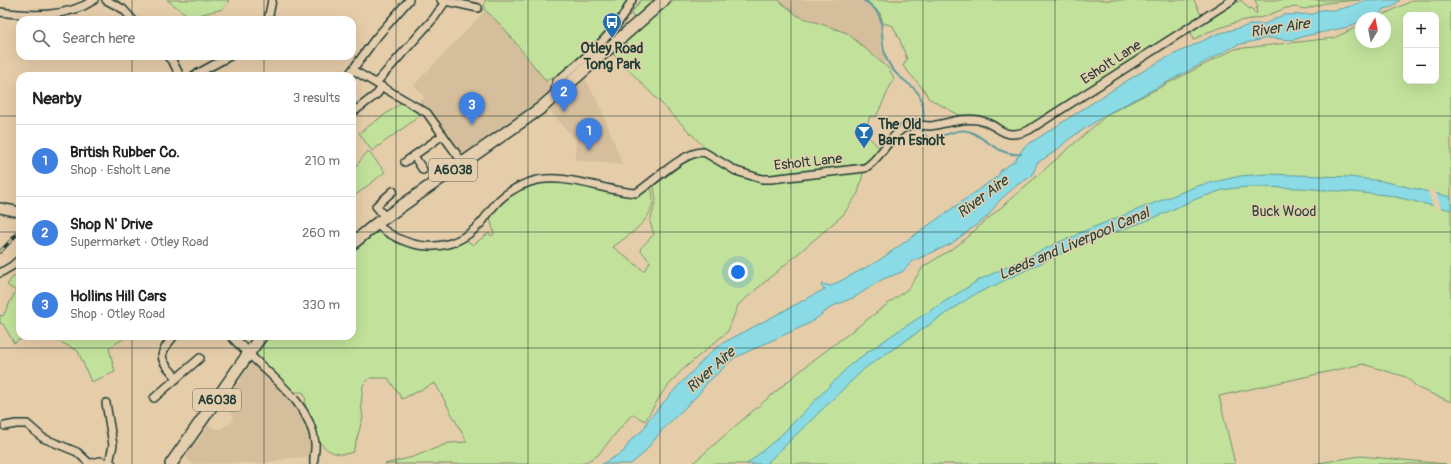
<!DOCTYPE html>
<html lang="en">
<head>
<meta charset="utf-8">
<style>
  body { margin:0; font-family:Pangolin,sans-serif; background:#f2f2f2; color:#222 }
  .controls { position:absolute; right:12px; top:12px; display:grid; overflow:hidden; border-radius:8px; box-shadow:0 4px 16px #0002 }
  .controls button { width:36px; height:36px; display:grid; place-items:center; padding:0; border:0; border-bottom:1px solid #e0e0e0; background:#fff; color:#222; font:20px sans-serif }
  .compass { position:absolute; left:1355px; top:12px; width:36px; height:36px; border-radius:50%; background:#fff; box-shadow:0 4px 16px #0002; rotate:10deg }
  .you { position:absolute; left:738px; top:272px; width:14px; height:14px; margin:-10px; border:3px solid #fff; border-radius:50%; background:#1a73e8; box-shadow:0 0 0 6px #1a73e833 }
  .badge { display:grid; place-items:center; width:26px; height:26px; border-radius:50%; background:#1f6fb2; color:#fff; font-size:13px; font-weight:700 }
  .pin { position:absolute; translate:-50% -33px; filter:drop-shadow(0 1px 2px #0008) }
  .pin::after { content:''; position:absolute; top:21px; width:14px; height:12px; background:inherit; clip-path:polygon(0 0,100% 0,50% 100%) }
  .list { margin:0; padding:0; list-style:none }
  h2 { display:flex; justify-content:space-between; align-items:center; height:52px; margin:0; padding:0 16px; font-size:17px }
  h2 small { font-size:13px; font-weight:400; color:#767676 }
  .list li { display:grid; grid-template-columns:26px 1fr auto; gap:12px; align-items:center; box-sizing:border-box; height:72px; padding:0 16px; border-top:1px solid #e0e0e0 }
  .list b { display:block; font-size:15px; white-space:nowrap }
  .list p { margin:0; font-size:13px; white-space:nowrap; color:#767676 }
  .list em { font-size:13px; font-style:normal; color:#767676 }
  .icon { flex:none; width:22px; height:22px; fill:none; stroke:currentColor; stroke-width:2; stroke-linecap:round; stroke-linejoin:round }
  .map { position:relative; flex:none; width:1451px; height:464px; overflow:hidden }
  .search { position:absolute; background:#fff; box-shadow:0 4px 16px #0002; left:16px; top:16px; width:340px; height:44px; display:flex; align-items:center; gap:10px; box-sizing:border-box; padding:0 14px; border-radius:12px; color:#767676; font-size:15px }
  .panel { position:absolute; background:#fff; box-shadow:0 4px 16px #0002; left:16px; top:72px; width:340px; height:268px; border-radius:12px }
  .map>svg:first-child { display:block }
</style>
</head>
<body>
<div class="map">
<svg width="1451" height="464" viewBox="0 0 1451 464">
  <rect width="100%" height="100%" fill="#e6cdaa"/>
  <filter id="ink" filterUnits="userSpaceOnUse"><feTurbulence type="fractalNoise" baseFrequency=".025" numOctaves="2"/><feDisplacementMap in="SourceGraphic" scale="8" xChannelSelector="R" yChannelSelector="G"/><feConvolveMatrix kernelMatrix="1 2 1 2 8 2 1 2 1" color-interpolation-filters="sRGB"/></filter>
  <g filter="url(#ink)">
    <g fill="#d4be9c">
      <polygon points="778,0 866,0 880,13 883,23 881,50 888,58 883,63 847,33 798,16"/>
      <polygon points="486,10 503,27 524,55 554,89 463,157 427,108 417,102 425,98 414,85"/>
      <polygon points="585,78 600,106 623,165 575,160 576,140 549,110"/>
      <polygon points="253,361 296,404 310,429 312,443 311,457 290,458 261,464 250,463 193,464 186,457 208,425 215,429 221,429 232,422 234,416 223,406"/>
    </g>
    <g fill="#c2e29b" stroke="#709068" fill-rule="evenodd">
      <polygon points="167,0 229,0 223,9 190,17"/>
      <path d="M485,0H629C613,27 574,67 546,81L503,27L484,9Z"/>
      <polygon points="641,0 653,0 634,18 631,14"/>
      <polygon points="673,0 778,0 798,16 847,33 888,68 894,78 876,117 870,116 867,125 868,136 880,149 868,161 861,164 767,175 745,171 729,164 709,152 613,54"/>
      <polygon points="866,0 1194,0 1201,15 1197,20 1017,133 1011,133 992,119 963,117 928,98 925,91 903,66 907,59 899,38 893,26 883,23 880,13"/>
      <polygon points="1241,0 1249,9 1252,8 1254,13 1257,13 1256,8 1258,7 1255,0 1360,0 1325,3 1305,9 1296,7 1286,8 1263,17 1240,21 1208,32 1193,40 1191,31"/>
      <path d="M1414,0H1451V402L1418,388L1406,377L1363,364L1219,396L1235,464H692L748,415L811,362L909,288L923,267L958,245L1108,114L1235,49L1334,38L1361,25V42H1385V18H1376ZM1406,15H1436V81H1406Z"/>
      <polygon points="401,103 421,115 372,151 359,133"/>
      <polygon points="368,151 385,172 352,198 352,171"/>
      <path d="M693,156L704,157L751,179L864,170L858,193L843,215L738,305L728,331L681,371L662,393L645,421L632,414L597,456L581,464H385L413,457L449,443L467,442L435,383L402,399L388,378H370L363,385L361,405L363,417L353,452C327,462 309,434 306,411C305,404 307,398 303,392H290L254,357L270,336H352V252L379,231L417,248L465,239L473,245L489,233L491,236L494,234L490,217C501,205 514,190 530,185C549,179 591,186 610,190C628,194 635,200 651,188C661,216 631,233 613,247L644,271L650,262L640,249L654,234L650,222L656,200L654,186Z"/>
      <polygon points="20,276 20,336 26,336 14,343 3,324 0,323 0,315 3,316 16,291 7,285 13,277"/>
      <polygon points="49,336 127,336 109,348 115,372 91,382 78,351"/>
      <polygon points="1360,456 1446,464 1313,464"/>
    </g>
    <g fill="#8adbe5" stroke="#5f9c9e">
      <path d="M1365,0H1400L1392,7L1384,9L1377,17L1361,18V21L1348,27L1305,36L1293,40L1268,38L1237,45L1107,114L1069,139L1056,151L1037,163L1032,176L1017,185L1000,200L987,217L951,244L913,261L902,272L883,279L855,297L833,306L810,323L734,358L707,383L697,396L664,428L642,455L631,464H602L623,452L631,440L644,429L648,420L678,386L711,352L723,343L825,289L821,286L822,284L831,286L878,261L998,176L1001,170L1015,161L1024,147L1128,80L1162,60L1217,34L1254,24H1265L1283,15L1314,14C1321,7 1327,11 1335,10C1345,8 1356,5 1365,0Z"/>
      <polygon points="1268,174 1349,177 1382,181 1451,197 1451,210 1387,195 1300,188 1250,187 1236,188 1223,190 1196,199 1149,220 1081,244 972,296 865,368 766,464 747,464 779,437 852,363 898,331 979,280 1066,239 1071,239 1079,233 1197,186 1240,176"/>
    </g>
    <polygon fill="#e6cdaa" points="1427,189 1435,191 1442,210 1433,207"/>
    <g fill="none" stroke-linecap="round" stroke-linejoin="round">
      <g stroke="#5f9c9e" stroke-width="2">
        <path d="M863,0C892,15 876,37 887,60C900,89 928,80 923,123"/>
        <path d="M923,128V133L928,138C942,140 956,126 971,132C988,140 1001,157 1021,154"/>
      </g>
      <g stroke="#1f3d34" stroke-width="10">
        <g id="minor">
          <polyline points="106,0 123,9 133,20"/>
          <polyline points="441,0 478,8"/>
          <path d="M0,12C30,16 67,18 94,0"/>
          <polyline points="268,20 272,0"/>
          <polyline points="167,56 173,62 180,76"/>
          <polyline points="353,70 427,113 463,163"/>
          <polyline points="193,76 230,56"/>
          <polyline points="348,76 375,39 409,0"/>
          <polyline points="376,83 434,18 445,2"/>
          <path d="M555,96L556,82C586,57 615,35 632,0"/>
          <polyline points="352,113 377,94 382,87"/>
          <polyline points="414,156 423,170"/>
          <polyline points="405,162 443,135"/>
          <polyline points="385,217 376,206 393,191"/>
          <path d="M376,224C409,251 449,256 480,224C485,219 488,213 493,207C501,196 517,186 530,182C562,171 604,191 636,193C654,182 683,151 704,152L736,171L762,179H771L865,168C881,159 891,132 908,126C915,123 922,126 930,126C945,124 962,117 978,120C1001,124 1001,142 1029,130L1232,0"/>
          <polyline points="0,273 12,266 20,259"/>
          <path d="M174,336C156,357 160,359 177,378"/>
          <path d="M248,353C273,378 311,405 315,443C316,450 313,457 314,464"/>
          <polyline points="154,398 200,358"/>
          <polyline points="106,403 113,445 109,463"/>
          <polyline points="5,426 16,424 27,424 43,438 77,452 89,463"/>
          <polyline points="88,464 100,461 112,464"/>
        </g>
      </g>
      <g stroke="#1f3d34" stroke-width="12">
        <g id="tertiary">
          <polyline points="0,208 20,212"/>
          <polyline points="232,336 248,353"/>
        </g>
      </g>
      <g stroke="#1f3d34" stroke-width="14">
        <g id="primary">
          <polyline points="352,244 376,224 541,108 664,0"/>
          <polyline points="171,464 261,336"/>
        </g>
      </g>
      <use href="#minor" stroke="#e5ceae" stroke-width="7"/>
      <use href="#tertiary" stroke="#e5ceae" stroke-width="9"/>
      <use href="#primary" stroke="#e5ceae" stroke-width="11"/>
      <g stroke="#1f3d34" stroke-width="3.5">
        <polyline id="rail" points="0,252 20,231"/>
      </g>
      <use href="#rail" stroke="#e5ceae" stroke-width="2" stroke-dasharray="6" stroke-linecap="butt"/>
    </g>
  </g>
  <path fill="none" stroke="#1f3d34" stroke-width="1" stroke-opacity="0.55" d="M132,0V20M264,0V20M396,0V464M528,0V464M660,0V464M791,0V464M923,0V464M1055,0V464M1187,0V464M1319,0V464M132,56V76M264,56V76M0,116H20M352,116H1451M0,232H20M352,232H1451M132,336V464M264,336V464M0,348H1451"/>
  <defs>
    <g id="bus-pin" transform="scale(1)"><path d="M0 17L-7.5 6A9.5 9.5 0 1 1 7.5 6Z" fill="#1f6fb2" stroke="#e5ceae"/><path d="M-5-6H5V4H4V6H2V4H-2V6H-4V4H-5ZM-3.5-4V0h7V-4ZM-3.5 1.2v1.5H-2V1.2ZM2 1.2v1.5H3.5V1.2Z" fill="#fff"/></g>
    <g id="bar-pin" transform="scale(1)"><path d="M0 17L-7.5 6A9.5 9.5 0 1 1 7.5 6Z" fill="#1f6fb2" stroke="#e5ceae"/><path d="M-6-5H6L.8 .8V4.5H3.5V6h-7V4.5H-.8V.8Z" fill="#fff"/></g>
  </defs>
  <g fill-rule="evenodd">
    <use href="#bus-pin" x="612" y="22"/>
    <use href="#bar-pin" x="864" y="132"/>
  </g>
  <g text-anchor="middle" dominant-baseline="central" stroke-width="3" stroke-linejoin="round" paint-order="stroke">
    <g fill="#e5ceae" stroke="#5a6859" stroke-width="1">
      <rect x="429" y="159" width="48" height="22" rx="3"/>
      <rect x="193" y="389" width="48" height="22" rx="3"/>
    </g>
    <g font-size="13" font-weight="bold" fill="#1f3d34">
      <text x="453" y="170">A6038</text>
      <text x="217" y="400">A6038</text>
    </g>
    <g font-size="14" font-weight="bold" fill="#1f3d34" stroke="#e5ceae">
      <text x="612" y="48">Otley Road<tspan x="612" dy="16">Tong Park</tspan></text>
      <text x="878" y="124" text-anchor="start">The Old<tspan x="878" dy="16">Barn Esholt</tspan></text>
    </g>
    <g font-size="14" fill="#1f3d34" stroke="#e5ceae">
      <text transform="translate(1111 62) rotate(-33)">Esholt Lane</text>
      <text transform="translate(808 162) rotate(-6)">Esholt Lane</text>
    </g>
    <g font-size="14" fill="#274539" stroke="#e5ceae">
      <text x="1284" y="211">Buck Wood</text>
    </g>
    <g font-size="15" font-style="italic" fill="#24453d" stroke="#e5ceae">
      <text transform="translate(1280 28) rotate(-9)">River Aire</text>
      <text transform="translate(983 197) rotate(-37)">River Aire</text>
      <text transform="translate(1074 244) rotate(-23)">Leeds and Liverpool Canal</text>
      <text transform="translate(711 370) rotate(-42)">River Aire</text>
    </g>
  </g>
</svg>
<div class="controls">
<button>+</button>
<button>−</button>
</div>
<svg class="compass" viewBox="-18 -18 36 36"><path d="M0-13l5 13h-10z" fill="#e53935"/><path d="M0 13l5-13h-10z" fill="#767676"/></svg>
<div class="you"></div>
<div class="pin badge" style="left:589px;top:151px;background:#3f7fe0">1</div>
<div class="pin badge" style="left:564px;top:112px;background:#3f7fe0">2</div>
<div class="pin badge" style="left:472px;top:125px;background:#3f7fe0">3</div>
<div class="search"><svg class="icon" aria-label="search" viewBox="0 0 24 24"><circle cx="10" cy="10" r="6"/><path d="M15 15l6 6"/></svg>Search here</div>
<section class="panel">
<h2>Nearby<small>3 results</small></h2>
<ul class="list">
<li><span class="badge" style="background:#3f7fe0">1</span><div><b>British Rubber Co.</b><p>Shop · Esholt Lane</p></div><em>210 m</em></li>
<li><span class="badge" style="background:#3f7fe0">2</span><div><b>Shop N' Drive</b><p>Supermarket · Otley Road</p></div><em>260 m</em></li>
<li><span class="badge" style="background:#3f7fe0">3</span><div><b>Hollins Hill Cars</b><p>Shop · Otley Road</p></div><em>330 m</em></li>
</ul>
</section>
</div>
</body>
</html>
